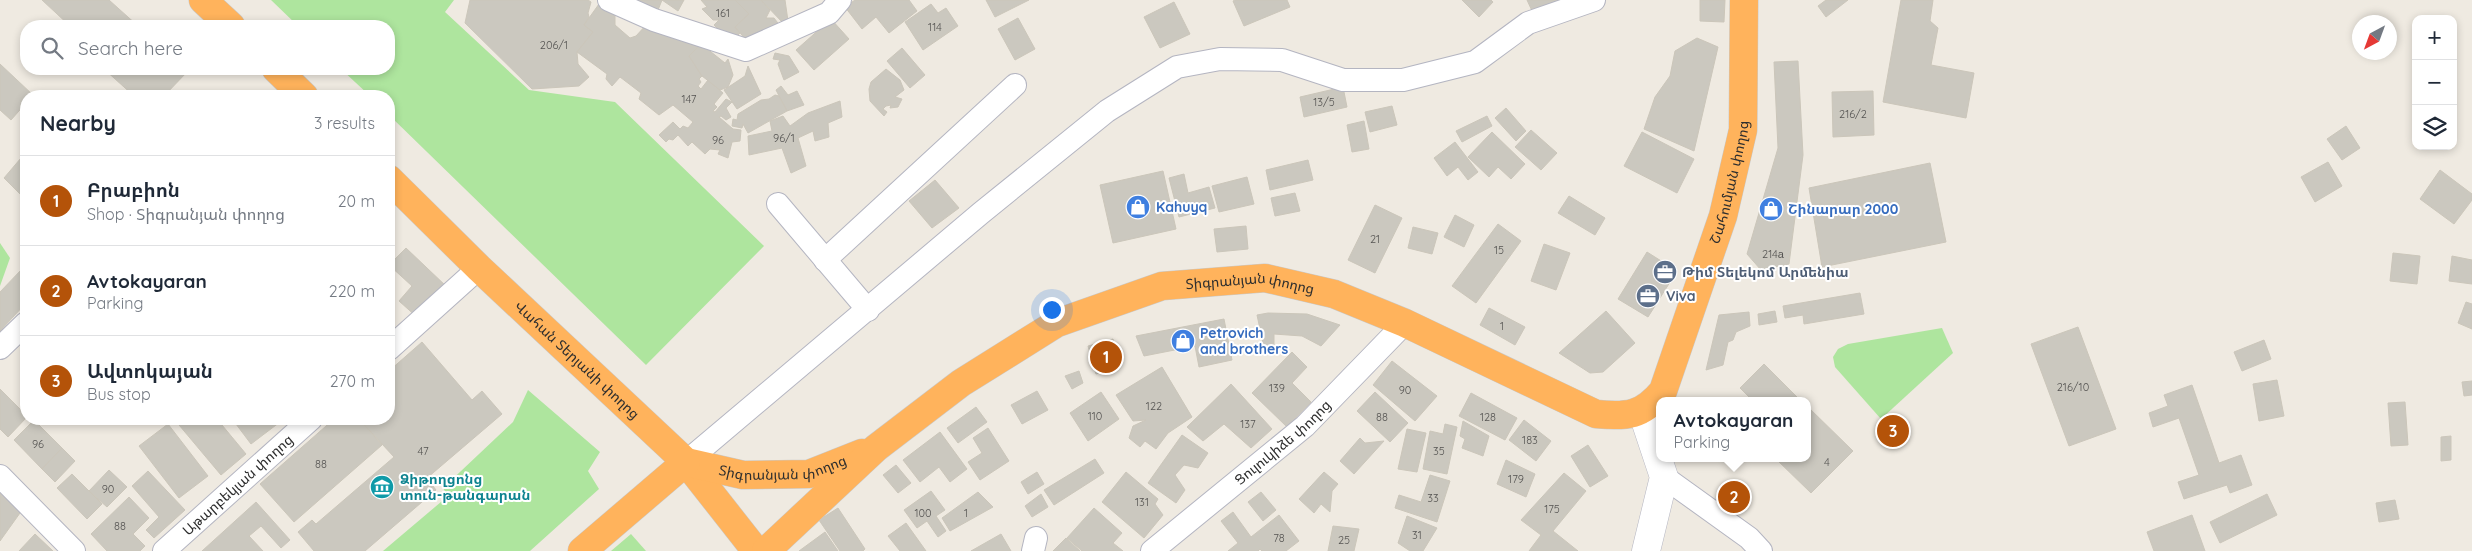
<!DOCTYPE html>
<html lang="en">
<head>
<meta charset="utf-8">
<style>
  body { margin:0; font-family:Quicksand,"Noto Sans Armenian",sans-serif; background:#f6f6f7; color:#1f2937 }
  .controls { position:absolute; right:15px; top:15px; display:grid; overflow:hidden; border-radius:10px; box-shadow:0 2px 8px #0003 }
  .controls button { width:45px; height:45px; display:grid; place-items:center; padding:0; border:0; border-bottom:1px solid #e0e1e3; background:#fff; color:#1f2937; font:25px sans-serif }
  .compass { position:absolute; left:2352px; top:15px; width:45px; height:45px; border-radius:50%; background:#fff; box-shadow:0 2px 8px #0003; rotate:221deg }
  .you { position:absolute; left:1051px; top:309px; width:18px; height:18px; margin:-12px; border:4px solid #fff; border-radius:50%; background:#1a73e8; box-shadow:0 0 0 8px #1a73e833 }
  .badge { display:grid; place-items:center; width:32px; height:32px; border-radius:50%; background:#b45309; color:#fff; font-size:16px; font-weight:700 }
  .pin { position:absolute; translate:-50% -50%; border:2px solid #fff; box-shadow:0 1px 5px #0006 }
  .popup { position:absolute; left:1656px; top:397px; width:155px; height:65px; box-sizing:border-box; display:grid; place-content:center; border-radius:10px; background:#fff; filter:drop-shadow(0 1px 4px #0005); font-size:16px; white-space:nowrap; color:#747a83 }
  .popup b { font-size:19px; color:#1f2937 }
  .popup::after { content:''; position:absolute; left:50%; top:100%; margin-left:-10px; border:10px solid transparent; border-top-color:#fff }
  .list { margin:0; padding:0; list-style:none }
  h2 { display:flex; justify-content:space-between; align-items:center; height:65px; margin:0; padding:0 20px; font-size:21px }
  h2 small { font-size:16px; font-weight:400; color:#747a83 }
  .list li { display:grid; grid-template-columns:32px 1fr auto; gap:15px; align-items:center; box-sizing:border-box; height:90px; padding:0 20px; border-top:1px solid #e0e1e3 }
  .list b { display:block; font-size:19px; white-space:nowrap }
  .list p { margin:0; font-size:16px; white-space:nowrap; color:#747a83 }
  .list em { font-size:16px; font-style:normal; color:#747a83 }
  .icon { flex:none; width:28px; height:28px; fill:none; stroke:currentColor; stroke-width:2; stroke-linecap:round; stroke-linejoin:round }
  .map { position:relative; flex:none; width:2472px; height:551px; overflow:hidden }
  .search { position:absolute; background:#fff; box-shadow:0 2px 8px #0003; left:20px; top:20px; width:375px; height:55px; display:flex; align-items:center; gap:12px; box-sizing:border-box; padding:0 18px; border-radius:20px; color:#747a83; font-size:19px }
  .panel { position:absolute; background:#fff; box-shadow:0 2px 8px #0003; left:20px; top:90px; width:375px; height:335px; border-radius:20px }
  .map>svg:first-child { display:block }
</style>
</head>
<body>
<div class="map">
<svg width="2472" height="551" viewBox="0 0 2472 551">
  <rect width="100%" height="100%" fill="#efeae1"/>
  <g fill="#aee59e">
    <polygon points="271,0 454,0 445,12 529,90 615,102 764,246 646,365 389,115 389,96 370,96 341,69 389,69 389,26 298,26"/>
    <polygon points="0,243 10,258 0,286"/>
    <polygon points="1942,328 1953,353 1881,419 1835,367 1833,357 1838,349 1848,344"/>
    <polygon points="528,390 600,452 588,471 599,489 530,551 383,551 448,496 443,488 513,422"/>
    <polygon points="631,534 646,551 611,551"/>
  </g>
  <g fill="#cbc8bf" stroke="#cbc6ba">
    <polygon points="42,0 109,0 138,26 70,26"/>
    <polygon points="470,0 588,0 591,2 588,13 589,17 584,25 593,32 577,52 578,64 589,77 579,86 532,89 465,23"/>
    <polygon points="631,0 684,0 678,11 662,0 656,15"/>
    <polygon points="701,0 735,0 749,14 735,27 740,33 735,38 729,32 725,36 714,25 719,20 713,20 702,9 707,7"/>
    <polygon points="735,0 761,0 770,10 766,18 774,18 781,27 748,42 735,27 749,14"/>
    <polygon points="761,0 785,0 788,21 785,20 784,24"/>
    <polygon points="855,0 909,0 917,11 889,33 876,17 862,29 845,7"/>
    <polygon points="986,0 1029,0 995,17"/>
    <polygon points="1235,0 1287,0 1290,7 1244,26 1233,1"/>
    <polygon points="1462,0 1491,0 1493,2 1479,17"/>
    <polygon points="1527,0 1558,0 1533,13"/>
    <polygon points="1700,0 1725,0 1724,22 1700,21"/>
    <polygon points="1826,0 1848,0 1826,17 1818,6"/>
    <polygon points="1901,0 1933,0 1930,21 1938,28 1931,65 1974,73 1966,118 1883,102"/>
    <polygon points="1174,2 1190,34 1160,48 1144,17"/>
    <polygon points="599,4 615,16 615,25 630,38 636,36 647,24 675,27 669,37 677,36 699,46 689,56 702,76 699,79 701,82 698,86 701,89 708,80 723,93 714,104 717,107 713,111 715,112 726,99 732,102 726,108 731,117 726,120 721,116 719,117 733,129 741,130 740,141 732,142 728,158 718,154 720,150 710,149 705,154 692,142 688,146 678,135 673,140 669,139 666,142 659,135 673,122 680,129 683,126 688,128 693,122 673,105 659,115 639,99 641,93 620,77 612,86 606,79 607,74 577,52 593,32 584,25"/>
    <polygon points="931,4 938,13 946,8 958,26 923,50 905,22"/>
    <polygon points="1018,18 1035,49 1015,60 998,29"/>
    <polygon points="831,19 849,39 814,70 796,50"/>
    <polygon points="1697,38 1718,47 1694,151 1644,129 1655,97 1670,76 1675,51"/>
    <polygon points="701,44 725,63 728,59 733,75 728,87 720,90 702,76 689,56"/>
    <polygon points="902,48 925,75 910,88 887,61"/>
    <polygon points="775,53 789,56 799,72 784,80 778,64 780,60 773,59"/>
    <polygon points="1798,61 1803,155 1789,264 1761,270 1747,254 1778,148 1774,62"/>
    <polygon points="0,64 33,95 26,96 26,103 11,120 0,110"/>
    <polygon points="748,66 761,94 737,109 724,90 745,76"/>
    <polygon points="104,69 184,69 187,72 164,96 134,96"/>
    <polygon points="886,69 900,80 904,90 895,97 902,99 898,107 890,108 891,105 886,106 883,109 887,112 884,116 870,101 869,89 871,82"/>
    <polygon points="781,86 788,95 797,91 804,105 787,111 776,90"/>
    <polygon points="1343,87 1347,107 1304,117 1300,97"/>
    <polygon points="1873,91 1874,135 1833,137 1832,92"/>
    <polygon points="775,95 779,96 787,111 748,133 743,124 742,128 732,126 733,119 737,120 738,114 761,100 769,99"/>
    <polygon points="840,101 842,117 828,123 829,137 815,141 813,131 798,138 806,166 791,173 782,148 749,155 748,136 772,131 770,121 783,116 790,126 808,113"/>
    <polygon points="1392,106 1397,125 1370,132 1365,112"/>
    <polygon points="1506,108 1526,131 1516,141 1495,118"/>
    <polygon points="1487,116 1492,126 1462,142 1456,131"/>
    <polygon points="1364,121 1369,149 1352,152 1347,125"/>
    <polygon points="2346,126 2360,148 2342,160 2327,139"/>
    <polygon points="1531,130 1557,153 1541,170 1515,147"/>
    <polygon points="1492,132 1525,164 1511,179 1498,167 1489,177 1468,157"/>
    <polygon points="1642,132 1694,159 1677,193 1624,166"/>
    <polygon points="1455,142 1478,172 1468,180 1458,167 1447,176 1434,158"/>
    <polygon points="21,158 26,164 25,199 4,178"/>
    <polygon points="1308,160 1313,180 1270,190 1266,170"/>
    <polygon points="2328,162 2342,186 2315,202 2301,177"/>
    <polygon points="1930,163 1946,242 1822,267 1809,188"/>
    <polygon points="2440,170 2472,194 2472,200 2454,224 2420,199"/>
    <polygon points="1163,171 1176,229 1113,243 1100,185"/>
    <polygon points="1184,174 1188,193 1209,187 1215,208 1179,217 1169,178"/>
    <polygon points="1247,177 1254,204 1219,212 1212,186"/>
    <polygon points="935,180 959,208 932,228 909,201"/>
    <polygon points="1295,193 1300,211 1275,216 1271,198"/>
    <polygon points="1569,196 1605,218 1595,235 1558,213"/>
    <polygon points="1375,205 1402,218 1375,273 1348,260"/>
    <polygon points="1455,215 1474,225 1464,247 1444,237"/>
    <polygon points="1498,224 1521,241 1476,303 1452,286"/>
    <polygon points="1246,226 1248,249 1217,252 1214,229"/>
    <polygon points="1413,227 1438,233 1432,254 1408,248"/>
    <polygon points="1544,244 1570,253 1556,290 1531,281"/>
    <polygon points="406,248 447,287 418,318 399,301 412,286 389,265"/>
    <polygon points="1647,252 1677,271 1648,317 1618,299"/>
    <polygon points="2393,253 2420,256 2417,284 2390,281"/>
    <polygon points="2452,256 2472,260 2472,284 2449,281"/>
    <polygon points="22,269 26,274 26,303 0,331 0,292"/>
    <polygon points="1860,293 1864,314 1804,324 1803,315 1785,318 1783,306"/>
    <polygon points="2466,302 2472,304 2472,329 2458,323"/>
    <polygon points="1489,308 1525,327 1515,345 1480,325"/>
    <polygon points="1606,311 1635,343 1603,372 1590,373 1559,353"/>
    <polygon points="1775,311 1777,322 1759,325 1758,314"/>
    <polygon points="1749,312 1750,326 1736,332 1733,340 1728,342 1723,365 1706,370 1719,315"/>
    <polygon points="1268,313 1307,314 1340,325 1321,346 1302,336 1274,334 1274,348 1264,348 1257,315"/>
    <polygon points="1224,319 1232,360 1199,367 1195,346 1144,356 1136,336"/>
    <polygon points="2078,327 2116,429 2069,446 2031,344"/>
    <polygon points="1113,339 1120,367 1096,374 1088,346"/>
    <polygon points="2264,340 2271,359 2242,371 2234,352"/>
    <polygon points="422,342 472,400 482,391 502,414 427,478 436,490 365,551 314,551 298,532 312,520 316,524 394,457 359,419 389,419 389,371"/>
    <polygon points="1292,352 1307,367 1292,383 1311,402 1287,427 1252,393"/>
    <polygon points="1392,361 1437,396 1415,421 1373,385"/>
    <polygon points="1764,364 1801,401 1753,401 1740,388"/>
    <polygon points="1162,367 1192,417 1168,433 1156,449 1145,441 1140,447 1129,438 1133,426 1146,420 1133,421 1116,395"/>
    <polygon points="1079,371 1083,383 1072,389 1065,376"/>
    <polygon points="2277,380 2284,416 2259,421 2253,384"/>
    <polygon points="2472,381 2472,395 2464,396 2462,382"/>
    <polygon points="1231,384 1272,429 1251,448 1224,424 1203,441 1187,427"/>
    <polygon points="2192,385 2219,463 2241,455 2252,485 2230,493 2227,485 2184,499 2178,482 2199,475 2179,418 2153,427 2149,413 2168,406 2164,395"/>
    <polygon points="0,389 26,415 26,418 8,437 0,429"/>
    <polygon points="1037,391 1048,410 1022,424 1011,405"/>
    <polygon points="1101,392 1119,419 1088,441 1070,413"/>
    <polygon points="1375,392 1408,423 1390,442 1357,411"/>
    <polygon points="1471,393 1517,418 1505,440 1459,416"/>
    <polygon points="2405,402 2408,445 2391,446 2388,403"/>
    <polygon points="976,407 987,422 958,443 947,428"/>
    <polygon points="1808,407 1853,451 1811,493 1775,458 1808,458"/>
    <polygon points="174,419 217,419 246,454 221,475"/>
    <polygon points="243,419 284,419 251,444 236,424"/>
    <polygon points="334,419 359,419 382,445 294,522 260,484"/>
    <polygon points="34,420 62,448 42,469 14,440"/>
    <polygon points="1524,420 1551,441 1536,461 1509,440"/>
    <polygon points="1463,421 1489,436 1483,456 1462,448 1465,439 1460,436"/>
    <polygon points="168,424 208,476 179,498 139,446"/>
    <polygon points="1445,424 1457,427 1447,474 1423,469 1430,431 1443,434"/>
    <polygon points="988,428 1009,461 980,480 968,462 982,453 973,438"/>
    <polygon points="1407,429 1426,433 1417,472 1398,469"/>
    <polygon points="940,432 967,469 950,482 939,467 920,482 903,460"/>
    <polygon points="1182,435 1208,453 1198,468 1184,465 1175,475 1185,490 1176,503 1148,483"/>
    <polygon points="2451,436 2451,460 2441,461 2441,437"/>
    <polygon points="1360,438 1365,443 1384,441 1354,474 1340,461"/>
    <polygon points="1588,445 1608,476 1590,487 1571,456"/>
    <polygon points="62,448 75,461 55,482 42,469"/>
    <polygon points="1095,459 1104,473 1054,505 1044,490"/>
    <polygon points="1506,460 1535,474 1526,497 1497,484"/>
    <polygon points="896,465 911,483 898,493 883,475"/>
    <polygon points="109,470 127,487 107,507 89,491"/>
    <polygon points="148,471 185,510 154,538 146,530 159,517 132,486"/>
    <polygon points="1037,472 1044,484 1028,494 1021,482"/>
    <polygon points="1126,472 1158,499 1155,504 1163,515 1144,538 1102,502"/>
    <polygon points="1324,472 1338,484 1332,491 1330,512 1321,504 1314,513 1299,499"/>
    <polygon points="1564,473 1586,491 1553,531 1578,551 1529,551 1541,535 1521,520"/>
    <polygon points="72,474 102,504 87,519 57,488"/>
    <polygon points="1430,475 1450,481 1437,522 1395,508 1399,495 1421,502"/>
    <polygon points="0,490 20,513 0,541"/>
    <polygon points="931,491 945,510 936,516 946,531 938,537 927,521 917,528 904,510"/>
    <polygon points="978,492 993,507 950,531 942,518"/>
    <polygon points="1261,492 1276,510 1263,521 1248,502"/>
    <polygon points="1041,494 1048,507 1032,517 1025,506"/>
    <polygon points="2267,494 2277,515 2220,543 2210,522"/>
    <polygon points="129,497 149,518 133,534 145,546 140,551 107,551 91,534"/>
    <polygon points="2395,500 2399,519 2379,522 2376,503"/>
    <polygon points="256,502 290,540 281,548 261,526 249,536 263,551 202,551"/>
    <polygon points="838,508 865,549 863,551 840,551 819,520"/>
    <polygon points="1094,508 1122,533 1113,543 1123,551 1082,551 1067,538"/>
    <polygon points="1233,512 1251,537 1279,515 1299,541 1286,551 1262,551 1260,549 1258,551 1228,551 1238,543 1221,521"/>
    <polygon points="2192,515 2205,551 2154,551 2147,532"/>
    <polygon points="1407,516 1437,528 1423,551 1410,551 1398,543"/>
    <polygon points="906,523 926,551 900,551 888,536"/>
    <polygon points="1333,526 1359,529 1354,551 1328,551"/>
    <polygon points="825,532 838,551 799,551"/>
    <polygon points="35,534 53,551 19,551"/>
    <polygon points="1001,534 1011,551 971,551"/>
    <polygon points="1066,538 1080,551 1053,551"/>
  </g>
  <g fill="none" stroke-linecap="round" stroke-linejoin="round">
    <g stroke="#b4b5c1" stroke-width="24">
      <g id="street">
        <polyline points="609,0 654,20 746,50 829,13 840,0"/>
        <polyline points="778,204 868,310"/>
        <polyline points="825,260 1015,85"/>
        <polyline points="0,348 26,323"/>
        <polyline points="389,349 479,268"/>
        <polyline points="686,462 981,213 1107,111 1177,67 1220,59 1282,60 1343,80 1403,80 1475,62 1528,23 1594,0"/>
        <polyline points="0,476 74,551"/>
        <polyline points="1664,477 1749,538 1761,551"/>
        <path id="s1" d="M164,551L311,419"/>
        <polyline points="1033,551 1036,538"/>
        <path id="s2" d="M1152,551L1305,426L1405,323"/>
      </g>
    </g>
    <g stroke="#b4b5c1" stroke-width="29">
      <polyline id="secondary" points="1642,411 1664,477 1646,551"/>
    </g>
    <g stroke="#c9c9c9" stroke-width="29">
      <g id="highway">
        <polyline points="203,0 231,26"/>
        <polyline points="276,69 304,96"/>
        <path id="s3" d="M389,179L479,268L686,462L756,551"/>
        <path id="s4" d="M686,462L743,475L809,474L862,453"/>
        <polyline points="582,551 686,462"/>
        <path id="s5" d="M766,551L876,448L961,383L1057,323L1162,286L1265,278L1334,294L1405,323L1596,414C1627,417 1642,416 1663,391L1723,216L1743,130L1744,0"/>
      </g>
    </g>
    <use href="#street" stroke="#fff" stroke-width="22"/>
    <use href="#secondary" stroke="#fff" stroke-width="28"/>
    <use href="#highway" stroke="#ffb35c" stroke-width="28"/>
  </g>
  <defs>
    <g id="shop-disc" transform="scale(1.25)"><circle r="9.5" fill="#3f7fe0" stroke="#fff"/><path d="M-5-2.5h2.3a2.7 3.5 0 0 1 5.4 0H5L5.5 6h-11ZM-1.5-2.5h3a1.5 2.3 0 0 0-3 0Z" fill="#fff"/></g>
    <g id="office-disc" transform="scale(1.25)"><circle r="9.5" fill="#5c6f8a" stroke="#fff"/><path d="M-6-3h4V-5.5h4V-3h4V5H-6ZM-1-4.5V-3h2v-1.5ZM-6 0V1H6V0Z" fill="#fff"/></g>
    <g id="museum-disc" transform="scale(1.25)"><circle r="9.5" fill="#0f9aa8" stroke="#fff"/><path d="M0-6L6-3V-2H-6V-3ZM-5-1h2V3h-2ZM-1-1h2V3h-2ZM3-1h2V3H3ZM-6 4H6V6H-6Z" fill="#fff"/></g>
  </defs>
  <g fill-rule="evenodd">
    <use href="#shop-disc" x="1138" y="207"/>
    <use href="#shop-disc" x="1771" y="209"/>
    <use href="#office-disc" x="1665" y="272"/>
    <use href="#office-disc" x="1648" y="296"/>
    <use href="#shop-disc" x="1183" y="341"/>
    <use href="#museum-disc" x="382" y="487"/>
  </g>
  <g text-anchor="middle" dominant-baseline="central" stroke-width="4" stroke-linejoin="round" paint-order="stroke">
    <g font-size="11" fill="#555452">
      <text x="723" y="13">161</text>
      <text x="935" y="27">114</text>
      <text x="554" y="45">206/1</text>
      <text x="689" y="99">147</text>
      <text x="1324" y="102">13/5</text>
      <text x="1853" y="114">216/2</text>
      <text x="784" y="138">96/1</text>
      <text x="718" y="140">96</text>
      <text x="1375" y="239">21</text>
      <text x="1499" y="250">15</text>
      <text x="1773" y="254">214а</text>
      <text x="1502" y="326">1</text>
      <text x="2073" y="387">216/10</text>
      <text x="1277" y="388">139</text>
      <text x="1405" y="390">90</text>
      <text x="1154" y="406">122</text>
      <text x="1095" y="416">110</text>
      <text x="1382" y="417">88</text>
      <text x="1488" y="417">128</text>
      <text x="1248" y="424">137</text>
      <text x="1530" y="440">183</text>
      <text x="38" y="444">96</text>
      <text x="423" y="451">47</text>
      <text x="1439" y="451">35</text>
      <text x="1827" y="462">4</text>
      <text x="321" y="464">88</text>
      <text x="1516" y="479">179</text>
      <text x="108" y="489">90</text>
      <text x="1433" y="498">33</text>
      <text x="1142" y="502">131</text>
      <text x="1552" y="509">175</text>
      <text x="923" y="513">100</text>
      <text x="966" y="513">1</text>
      <text x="120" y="526">88</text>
      <text x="1417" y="535">31</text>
      <text x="1279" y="538">78</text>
      <text x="1344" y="540">25</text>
    </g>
    <g font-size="14" fill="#2e2e2e" stroke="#fff">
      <text stroke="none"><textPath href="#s5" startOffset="1239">Շահումյան փողոց</textPath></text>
      <text stroke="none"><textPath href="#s5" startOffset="571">Տիգրանյան փողոց</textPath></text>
      <text stroke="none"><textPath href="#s3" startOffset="261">Վահան Տերյանի փողոց</textPath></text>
      <text stroke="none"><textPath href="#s2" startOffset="170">Ցուլուկիձե փողոց</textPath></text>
      <text stroke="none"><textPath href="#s4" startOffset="99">Տիգրանյան փողոց</textPath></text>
      <text stroke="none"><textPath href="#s1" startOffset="99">Աթարբեկյան փողոց</textPath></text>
    </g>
    <g font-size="14" font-weight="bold" fill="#366cbe" stroke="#fff" text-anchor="start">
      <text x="1156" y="207">Kahuyq</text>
      <text x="1788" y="209">Շինարար 2000</text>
      <text x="1200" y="333">Petrovich<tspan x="1200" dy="16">and brothers</tspan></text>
    </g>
    <g font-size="14" font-weight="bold" fill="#4e5e75" stroke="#fff" text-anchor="start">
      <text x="1682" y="272">Թիմ Տելեկոմ Արմենիա</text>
      <text x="1666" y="296">Viva</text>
    </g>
    <g font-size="14" font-weight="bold" fill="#0d838f" stroke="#fff" text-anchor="start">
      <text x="400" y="479">Ձիթողցոնց<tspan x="400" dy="16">տուն-թանգարան</tspan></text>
    </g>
  </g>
</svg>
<div class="controls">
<button>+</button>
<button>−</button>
<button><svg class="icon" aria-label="layers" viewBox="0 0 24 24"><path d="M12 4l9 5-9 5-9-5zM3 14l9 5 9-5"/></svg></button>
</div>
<svg class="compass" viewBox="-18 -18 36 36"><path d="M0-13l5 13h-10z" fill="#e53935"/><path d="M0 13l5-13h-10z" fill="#747a83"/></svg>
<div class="you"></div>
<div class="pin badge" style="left:1106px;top:357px">1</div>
<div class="pin badge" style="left:1734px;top:497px">2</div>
<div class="popup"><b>Avtokayaran</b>Parking</div>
<div class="pin badge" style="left:1893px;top:431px">3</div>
<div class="search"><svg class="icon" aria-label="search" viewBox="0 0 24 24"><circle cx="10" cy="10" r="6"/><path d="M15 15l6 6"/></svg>Search here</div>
<section class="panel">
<h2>Nearby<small>3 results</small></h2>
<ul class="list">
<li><span class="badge">1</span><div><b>Բրաբիոն</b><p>Shop · Տիգրանյան փողոց</p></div><em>20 m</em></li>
<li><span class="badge">2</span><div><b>Avtokayaran</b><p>Parking</p></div><em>220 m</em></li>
<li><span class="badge">3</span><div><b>Ավտոկայան</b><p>Bus stop</p></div><em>270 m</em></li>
</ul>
</section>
</div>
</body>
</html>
